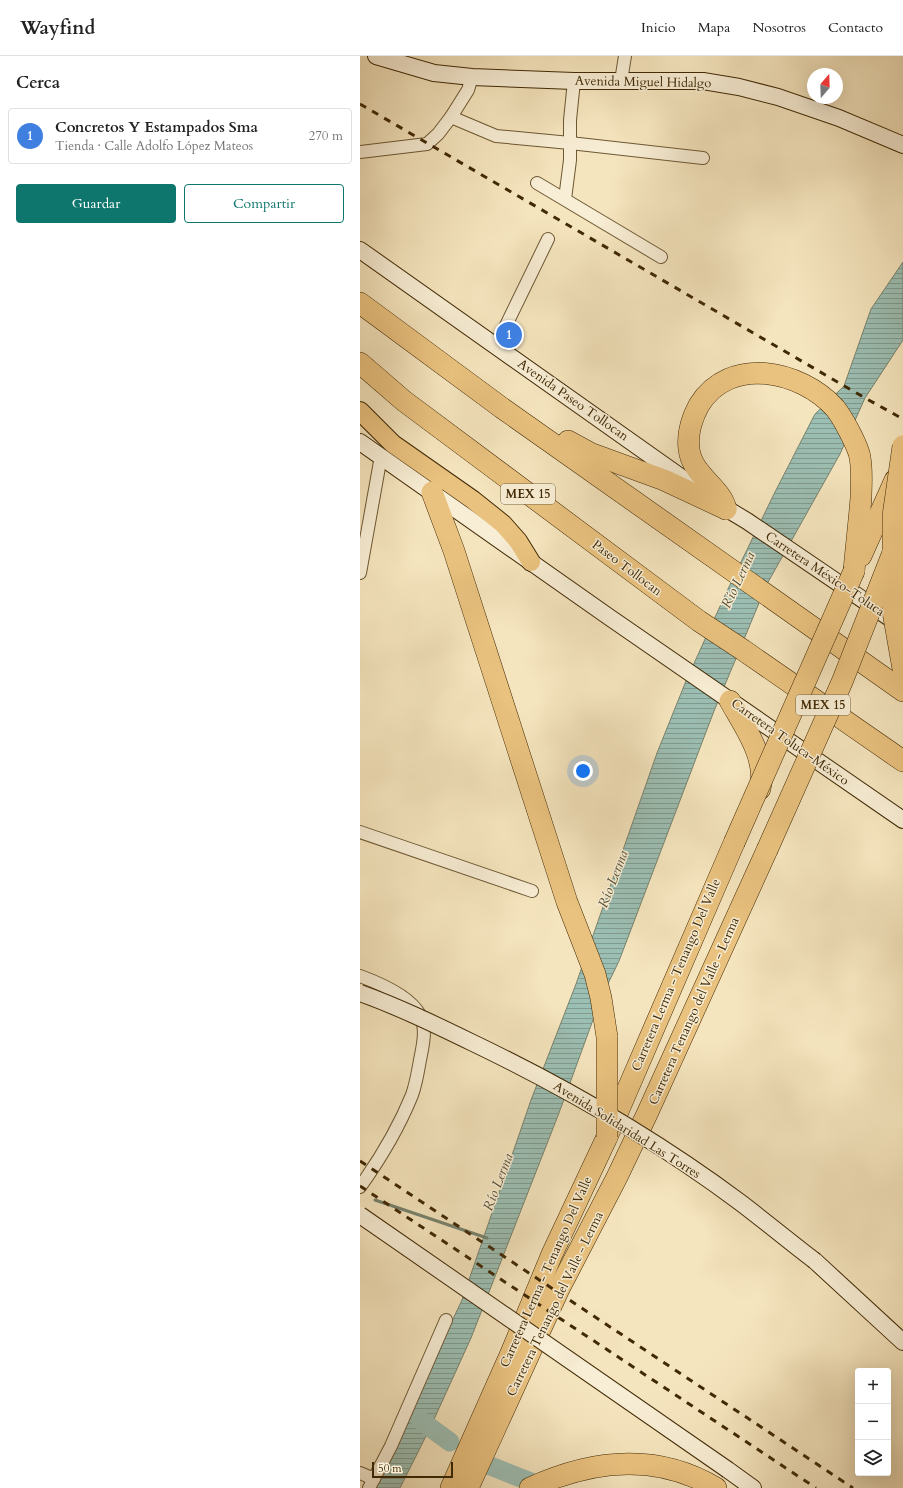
<!DOCTYPE html>
<html lang="es">
<head>
<meta charset="utf-8">
<style>
  body { margin:0; font-family:Cardo,serif; background:#f6f6f6; color:#222 }
  .controls { position:absolute; right:12px; bottom:12px; display:grid; overflow:hidden; border-radius:4px; box-shadow:0 4px 16px #0002 }
  .controls button { width:36px; height:36px; display:grid; place-items:center; padding:0; border:0; border-bottom:1px solid #e0e0e0; background:#fff; color:#222; font:20px sans-serif }
  .compass { position:absolute; left:447px; top:12px; width:36px; height:36px; border-radius:50%; background:#fff; box-shadow:0 4px 16px #0002; rotate:19deg }
  .scale { position:absolute; left:12px; bottom:10px; width:81px; box-sizing:border-box; padding-left:4px; border:2px solid #402905; border-top:0; font-size:11px; line-height:14px; white-space:nowrap; color:#402905; -webkit-text-stroke:3px #f8eed5; paint-order:stroke }
  .you { position:absolute; left:223px; top:715px; width:14px; height:14px; margin:-10px; border:3px solid #fff; border-radius:50%; background:#1a73e8; box-shadow:0 0 0 6px #1a73e833 }
  .badge { display:grid; place-items:center; width:26px; height:26px; border-radius:50%; background:#0f766e; color:#fff; font-size:13px; font-weight:700 }
  .pin { position:absolute; translate:-50% -50%; border:2px solid #fff; box-shadow:0 1px 4px #0006 }
  .list { margin:0; padding:0; list-style:none }
  h2 { display:flex; justify-content:space-between; align-items:center; height:52px; margin:0; padding:0 16px; font-size:17px }
  h2 small { font-size:13px; font-weight:400; color:#767676 }
  .list li { display:grid; grid-template-columns:26px 1fr auto; gap:12px; align-items:center; box-sizing:border-box; height:56px; margin:0 8px 8px; padding:0 8px; border:1px solid #e0e0e0; border-radius:4px }
  .list b { display:block; font-size:15px; white-space:nowrap }
  .list p { margin:0; font-size:13px; white-space:nowrap; color:#767676 }
  .list em { font-size:13px; font-style:normal; color:#767676 }
  .actions { display:flex; gap:8px; padding:12px 16px }
  .actions a { flex:1; padding:9px 0; border:1px solid #0f766e; border-radius:4px; text-align:center; font-size:14px; color:#0f766e }
  .actions .main { background:#0f766e; color:#fff }
  .icon { flex:none; width:22px; height:22px; fill:none; stroke:currentColor; stroke-width:2; stroke-linecap:round; stroke-linejoin:round }
  .map { position:relative; flex:none; width:543px; height:1432px; overflow:hidden }
  header { display:flex; align-items:center; gap:24px; box-sizing:border-box; height:56px; padding:0 20px; background:#fff; border-bottom:1px solid #e0e0e0 }
  header strong { font-size:19px }
  nav { display:flex; gap:22px; margin-inline-start:auto; font-size:14px }
  main { display:flex }
  aside { flex:1; background:#fff }
  .map>svg:first-child { display:block }
</style>
</head>
<body>
<header>
<strong>Wayfind</strong>
<nav><a>Inicio</a><a>Mapa</a><a>Nosotros</a><a>Contacto</a></nav>
</header>
<main>
<aside>
<h2>Cerca<small></small></h2>
<ul class="list">
<li><span class="badge" style="background:#3f7fe0">1</span><div><b>Concretos Y Estampados Sma</b><p>Tienda · Calle Adolfo López Mateos</p></div><em>270 m</em></li>
</ul>
<div class="actions"><a class="main">Guardar</a><a>Compartir</a></div>
</aside>
<div class="map">
<svg width="543" height="1432" viewBox="0 0 543 1432">
  <defs>
    <pattern id="water-rules" width="6" height="5" patternUnits="userSpaceOnUse"><rect width="6" height="5" fill="#9cbfb4"/><path d="M0 2.5h6" fill="none" stroke="#819b90"/></pattern>
  </defs>
  <rect width="100%" height="100%" fill="#f5e5be"/>
  <filter id="stains"><feTurbulence type="fractalNoise" baseFrequency=".005" numOctaves="4"/><feColorMatrix values="0 0 0 0 .2 0 0 0 0 .09 0 0 0 0 .02 0 0 0 .5 -.17"/></filter>
  <radialGradient id="worn" r=".72"><stop offset=".6" stop-color="#630" stop-opacity="0"/><stop offset="1" stop-color="#630" stop-opacity=".3"/></radialGradient>
  <polygon fill="url(#water-rules)" stroke="#77836e" points="543,206 543,284 505,342 480,398 407,528 354,655 259,905 241,942 199,1057 111,1282 70,1372 40,1432 13,1432 102,1244 171,1044 216,928 297,697 326,625 367,535 414,438 455,358 484,330 511,253"/>
  <g fill="none" stroke-linecap="round" stroke-linejoin="round">
    <polyline stroke="#77836e" stroke-width="3" points="15,1144 127,1182"/>
    <g stroke="#9cbfb4" stroke-width="19">
      <polyline points="60,1364 90,1386"/>
      <polyline points="128,1409 186,1432"/>
    </g>
    <g stroke="#6d5833" stroke-width="14">
      <g id="street">
        <polyline points="261,25 265,0"/>
        <polyline points="91,61 136,80 210,87 343,102"/>
        <polyline points="0,96 67,88 78,78 91,61 108,34 112,21"/>
        <polyline points="177,127 301,201"/>
        <polyline points="205,143 210,104 210,64 214,25"/>
        <polyline points="136,290 188,183"/>
        <polyline points="0,517 21,400"/>
        <polyline points="0,776 172,835"/>
        <path d="M0,920C19,927 50,940 60,959C67,973 63,989 60,1004C58,1015 56,1028 52,1039C39,1071 20,1103 0,1131"/>
        <polyline points="0,1417 14,1423"/>
        <polyline points="9,1432 31,1390 86,1264"/>
      </g>
    </g>
    <g stroke="#402905" stroke-width="18">
      <g id="secondary">
        <polyline points="16,0 74,17 112,21 214,25 343,25 379,31 418,41 479,62 543,89"/>
        <polyline points="0,194 335,431"/>
        <polyline points="0,386 249,561 543,764"/>
        <polyline points="357,447 387,465 540,569"/>
        <polyline points="455,1205 543,1286"/>
        <polyline points="368,1414 393,1432"/>
      </g>
    </g>
    <g stroke="#402905" stroke-width="20">
      <polyline id="primary" points="0,355 33,388 113,444 143,468 158,485 171,506"/>
    </g>
    <g stroke="#402905" stroke-width="22">
      <g id="highway">
        <polyline points="0,247 142,352 543,635"/>
        <polyline points="0,307 44,345 339,565 383,594 543,705"/>
        <polyline points="208,385 230,397 304,424 366,453"/>
        <polyline points="72,436 94,495 207,846 235,918 241,942 247,981"/>
        <path d="M366,453C365,449 363,444 360,440C349,425 331,413 329,393C327,378 332,362 339,349C370,299 440,314 475,352C483,362 495,385 499,397C503,411 501,428 501,442C499,467 496,491 494,515"/>
        <polyline points="501,500 535,424"/>
        <path d="M370,645C384,670 408,703 400,733"/>
        <polyline points="91,1432 151,1297 192,1198 247,1081 374,787"/>
        <polyline points="108,1432 199,1233 257,1121 287,1058 407,794"/>
        <path d="M170,1432C231,1404 296,1396 356,1432"/>
      </g>
    </g>
    <use href="#street" stroke="#f8eed5" stroke-width="12"/>
    <use href="#secondary" stroke="#f8eed5" stroke-width="16"/>
    <use href="#primary" stroke="#eac27f" stroke-width="18"/>
    <use href="#highway" stroke="#eac27f" stroke-width="21"/>
    <g stroke="#402905" stroke-width="3" stroke-dasharray="7 7" stroke-linecap="butt">
      <polyline points="0,48 505,342 543,363"/>
      <polyline points="0,1105 493,1432"/>
      <polyline points="0,1130 456,1432"/>
    </g>
    <g stroke="#402905" stroke-width="18" stroke-linecap="butt">
      <g id="secondary-bridge">
        <path d="M0,937C39,951 76,969 113,987C207,1032 298,1085 381,1147C406,1166 430,1186 455,1205"/>
        <polyline points="0,1159 368,1414"/>
      </g>
    </g>
    <g stroke="#402905" stroke-width="22" stroke-linecap="butt">
      <g id="highway-bridge">
        <polyline points="543,390 533,460 533,556 543,613"/>
        <polyline points="374,787 494,515"/>
        <polyline points="407,794 482,626 543,471"/>
        <polyline points="247,1081 247,981"/>
      </g>
    </g>
    <use href="#secondary-bridge" stroke="#f8eed5" stroke-width="16"/>
    <use href="#highway-bridge" stroke="#eac27f" stroke-width="21"/>
  </g>
  <g text-anchor="middle" dominant-baseline="central" stroke-width="3" stroke-linejoin="round" paint-order="stroke">
    <g fill="#f8eed5" stroke="#776443" stroke-width="1">
      <rect x="141" y="428" width="54" height="20" rx="3"/>
      <rect x="436" y="639" width="54" height="20" rx="3"/>
    </g>
    <g font-size="12" font-weight="bold" fill="#402905">
      <text x="168" y="438">MEX 15</text>
      <text x="463" y="649">MEX 15</text>
    </g>
    <g font-size="13" fill="#402905" stroke="#f8eed5">
      <text transform="translate(283 26) rotate(1)">Avenida Miguel Hidalgo</text>
      <text transform="translate(213 344) rotate(35)">Avenida Paseo Tollocan</text>
      <text transform="translate(267 512) rotate(37)">Paseo Tollocan</text>
      <text transform="translate(465 518) rotate(34)">Carretera México-Toluca</text>
      <text transform="translate(430 686) rotate(35)">Carretera Toluca-México</text>
      <text transform="translate(316 919) rotate(-67)">Carretera Lerma - Tenango Del Valle</text>
      <text transform="translate(334 955) rotate(-66)">Carretera Tenango del Valle - Lerma</text>
      <text transform="translate(267 1074) rotate(32)">Avenida Solidaridad Las Torres</text>
      <text transform="translate(186 1216) rotate(-66)">Carretera Lerma - Tenango Del Valle</text>
      <text transform="translate(195 1248) rotate(-64)">Carretera Tenango del Valle - Lerma</text>
    </g>
    <g font-size="14" font-style="italic" fill="#574e31" stroke="#f8eed5">
      <text transform="translate(378 524) rotate(-65)">Río Lerma</text>
      <text transform="translate(253 823) rotate(-69)">Río Lerma</text>
      <text transform="translate(138 1126) rotate(-69)">Río Lerma</text>
    </g>
  </g>
  <rect width="100%" height="100%" filter="url(#stains)"/>
  <rect width="100%" height="100%" fill="url(#worn)"/>
</svg>
<div class="controls">
<button>+</button>
<button>−</button>
<button><svg class="icon" aria-label="layers" viewBox="0 0 24 24"><path d="M12 4l9 5-9 5-9-5zM3 14l9 5 9-5"/></svg></button>
</div>
<svg class="compass" viewBox="-18 -18 36 36"><path d="M0-13l5 13h-10z" fill="#e53935"/><path d="M0 13l5-13h-10z" fill="#767676"/></svg>
<div class="scale">50 m</div>
<div class="you"></div>
<div class="pin badge" style="left:149px;top:279px;background:#3f7fe0">1</div>
</div>
</main>
</body>
</html>
